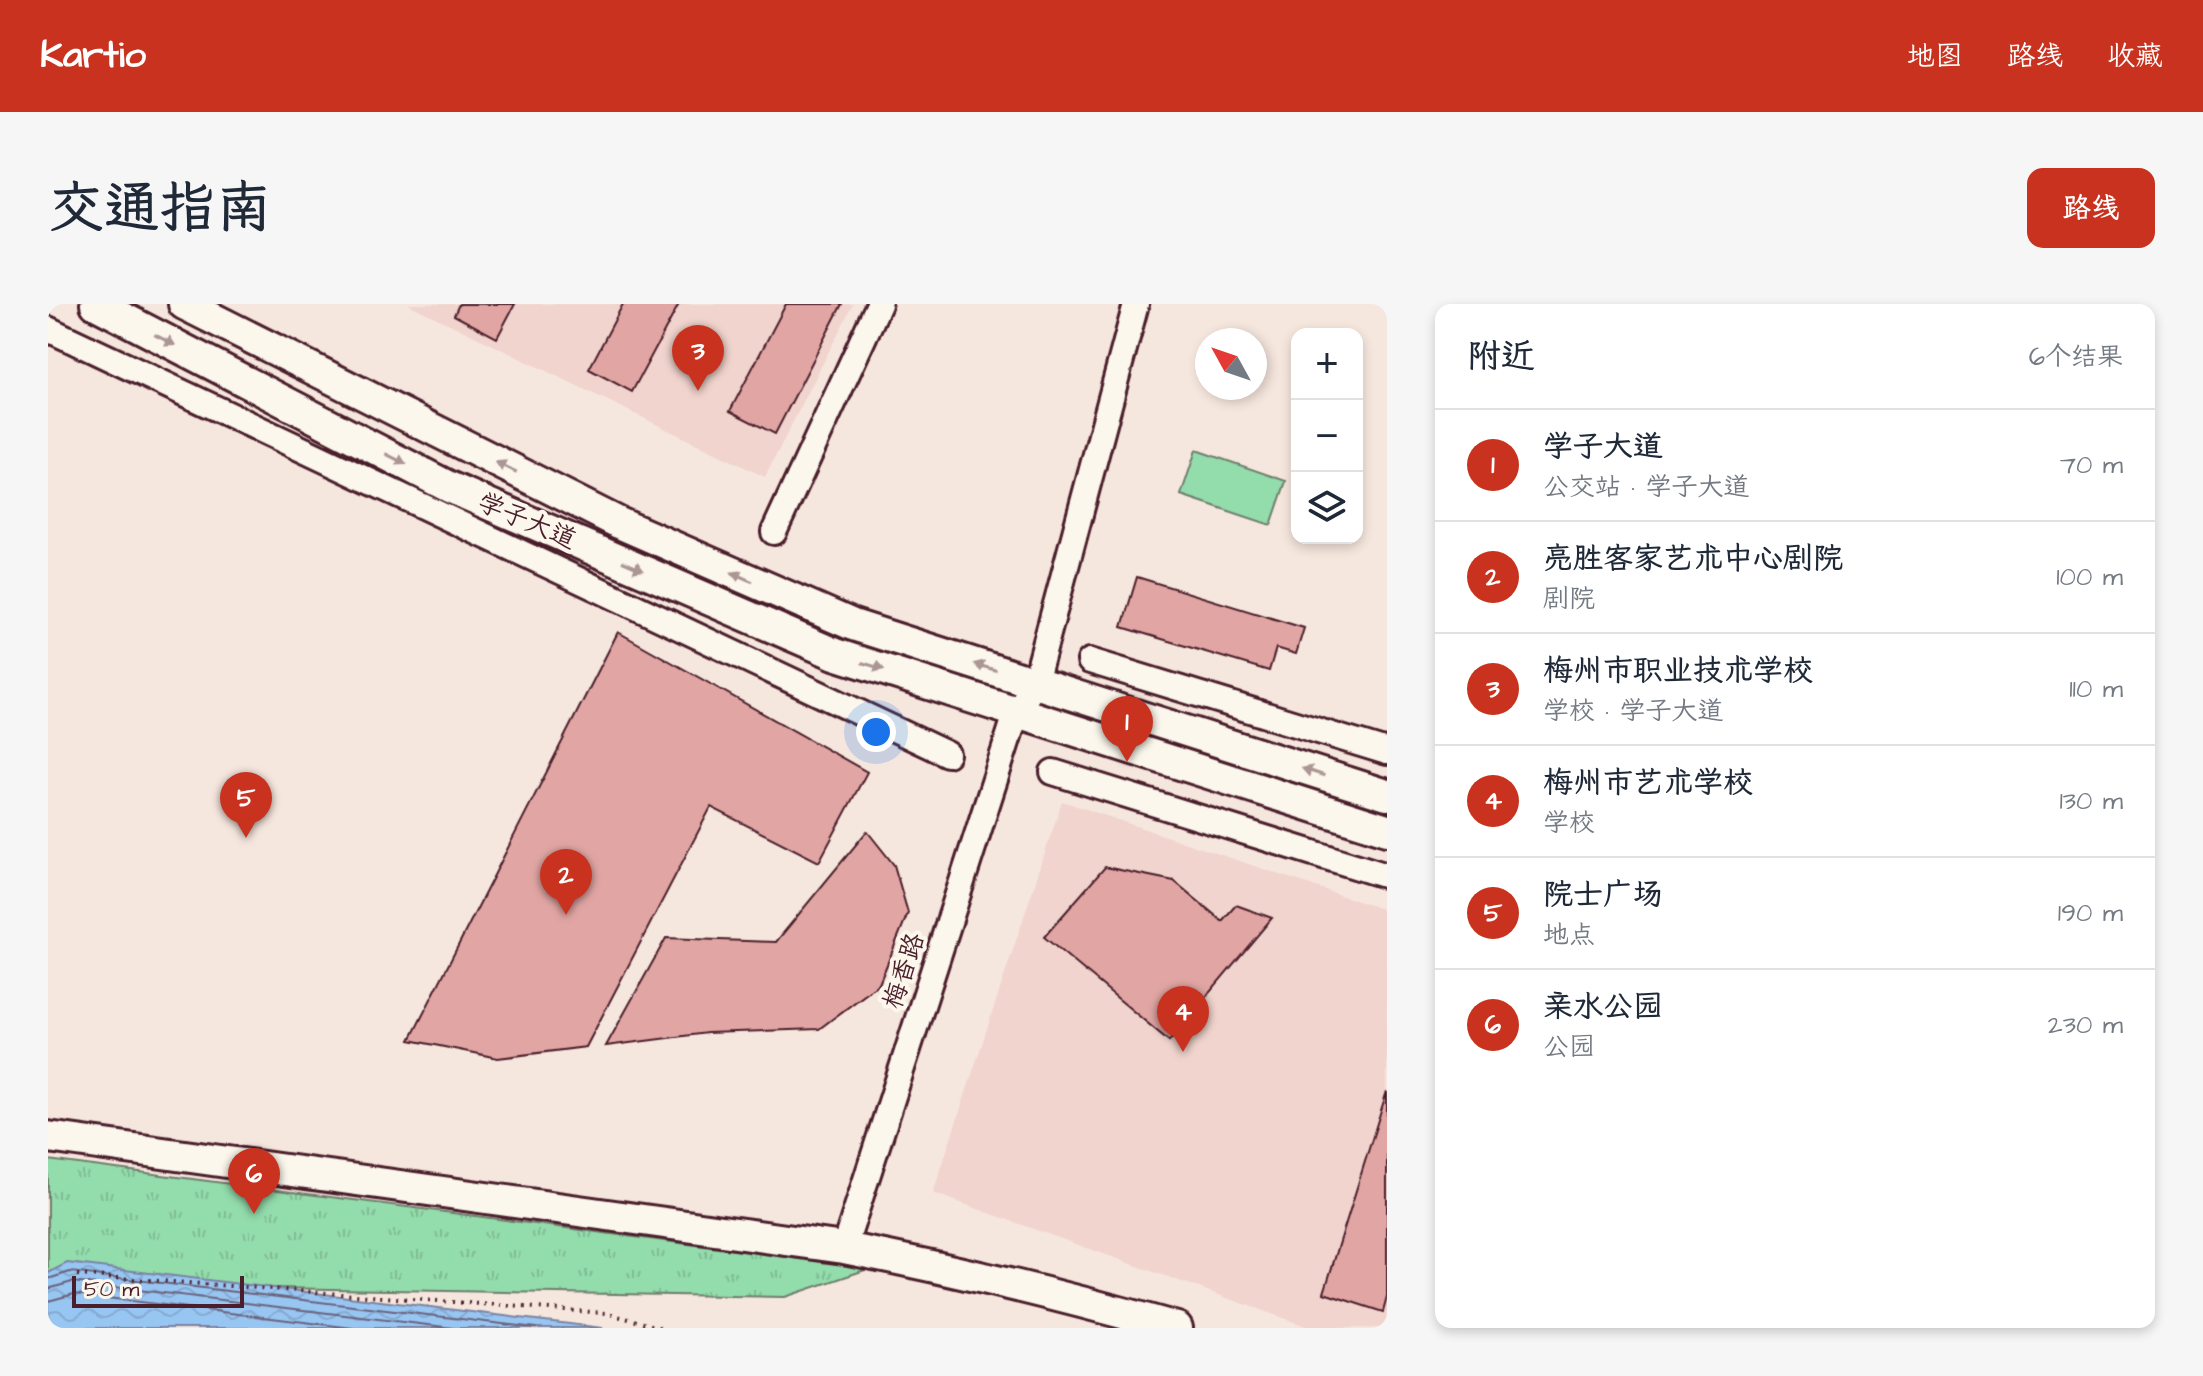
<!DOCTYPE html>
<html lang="zh">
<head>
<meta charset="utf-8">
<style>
  body { margin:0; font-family:"Architects Daughter","LXGW WenKai TC",sans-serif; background:#f6f6f7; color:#1f2937 }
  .controls { position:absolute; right:24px; top:24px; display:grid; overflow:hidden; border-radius:16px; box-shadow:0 4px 12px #0003 }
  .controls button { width:72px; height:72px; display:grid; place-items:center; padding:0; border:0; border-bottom:2px solid #e0e1e3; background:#fff; color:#1f2937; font:40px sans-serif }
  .compass { position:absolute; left:1147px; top:24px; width:72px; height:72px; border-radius:50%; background:#fff; box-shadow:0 4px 12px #0003; rotate:310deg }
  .scale { position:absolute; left:24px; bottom:20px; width:172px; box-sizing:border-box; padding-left:8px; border:4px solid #4a1f2b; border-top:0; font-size:22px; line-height:28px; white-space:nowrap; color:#4a1f2b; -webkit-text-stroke:6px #fbf7ec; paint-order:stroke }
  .you { position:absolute; left:828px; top:428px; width:28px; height:28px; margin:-20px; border:6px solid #fff; border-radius:50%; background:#1a73e8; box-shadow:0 0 0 12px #1a73e833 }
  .badge { display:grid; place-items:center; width:52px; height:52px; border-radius:50%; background:#c8321e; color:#fff; font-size:26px; font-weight:700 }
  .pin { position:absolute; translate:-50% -66px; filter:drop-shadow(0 2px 4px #0008) }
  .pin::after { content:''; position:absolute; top:42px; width:28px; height:24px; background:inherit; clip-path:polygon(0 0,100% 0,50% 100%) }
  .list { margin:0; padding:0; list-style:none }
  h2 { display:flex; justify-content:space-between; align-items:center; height:104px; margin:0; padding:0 32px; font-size:34px }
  h2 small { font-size:26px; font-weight:400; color:#747a83 }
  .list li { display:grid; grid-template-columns:52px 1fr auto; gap:24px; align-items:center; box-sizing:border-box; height:112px; padding:0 32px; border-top:2px solid #e0e1e3 }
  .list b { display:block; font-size:30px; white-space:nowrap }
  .list p { margin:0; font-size:26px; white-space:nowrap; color:#747a83 }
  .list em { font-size:26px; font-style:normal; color:#747a83 }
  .icon { flex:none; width:44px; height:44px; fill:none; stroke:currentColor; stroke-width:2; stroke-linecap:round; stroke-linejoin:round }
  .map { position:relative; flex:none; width:1339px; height:1024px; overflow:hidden; border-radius:16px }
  header { display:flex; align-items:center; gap:48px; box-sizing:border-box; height:112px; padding:0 40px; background:#c8321e; color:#fff }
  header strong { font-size:38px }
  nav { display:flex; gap:44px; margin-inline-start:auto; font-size:28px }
  .intro { display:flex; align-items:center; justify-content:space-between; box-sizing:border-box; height:192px; padding:0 48px }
  h1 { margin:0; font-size:56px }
  .button { padding:20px 36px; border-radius:16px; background:#c8321e; color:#fff; font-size:28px; font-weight:700 }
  main { display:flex; gap:48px; padding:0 48px }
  aside { flex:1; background:#fff; border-radius:16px; box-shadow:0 4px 12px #0003 }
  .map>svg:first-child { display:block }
</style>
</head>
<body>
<header>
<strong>Kartio</strong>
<nav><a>地图</a><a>路线</a><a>收藏</a></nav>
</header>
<div class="intro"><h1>交通指南</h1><a class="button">路线</a></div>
<main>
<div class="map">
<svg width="1339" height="1024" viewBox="0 0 1339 1024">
  <defs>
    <pattern id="park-tufts" width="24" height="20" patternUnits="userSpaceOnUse" patternTransform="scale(2)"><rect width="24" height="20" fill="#93dcac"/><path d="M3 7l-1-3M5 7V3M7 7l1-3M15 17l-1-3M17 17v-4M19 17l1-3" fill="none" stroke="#80bc94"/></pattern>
    <pattern id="water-waves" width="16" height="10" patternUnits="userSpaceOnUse" patternTransform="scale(2)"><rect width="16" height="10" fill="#98c6f3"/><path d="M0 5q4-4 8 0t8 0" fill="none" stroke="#84aad0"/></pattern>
  </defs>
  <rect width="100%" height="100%" fill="#f6e7de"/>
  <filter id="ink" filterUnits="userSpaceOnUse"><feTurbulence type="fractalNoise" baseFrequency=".0125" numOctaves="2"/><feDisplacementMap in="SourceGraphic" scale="16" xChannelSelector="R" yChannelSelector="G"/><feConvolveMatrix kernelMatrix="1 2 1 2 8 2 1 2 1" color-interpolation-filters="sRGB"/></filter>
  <g filter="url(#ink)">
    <g fill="#f0d4cd">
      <polygon points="360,0 805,0 717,173"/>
      <polygon points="1014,497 1339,607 1339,1024 1263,1024 885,889"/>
    </g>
    <polygon fill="url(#park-tufts)" stroke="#6e7e6c" stroke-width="2" points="0,856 823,964 737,993 0,980"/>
    <polygon fill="#93dcac" stroke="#6e7e6c" stroke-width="2" points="1148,146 1238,177 1223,221 1133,191"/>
    <polygon fill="url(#water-waves)" stroke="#7983a3" stroke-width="2" points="19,959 555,1024 0,1024 0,969"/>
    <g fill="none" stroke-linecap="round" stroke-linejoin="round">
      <g stroke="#69627b" stroke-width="2">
        <polyline points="0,975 22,968 488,1024"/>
        <polyline points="0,985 24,978 405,1024"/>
        <polyline points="0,997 26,990 305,1024"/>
      </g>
    </g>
    <g fill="#e1a6a4" stroke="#4a1f2b" stroke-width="2">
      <polygon points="411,0 467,0 449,34 406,11"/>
      <polygon points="575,0 631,0 584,88 541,65"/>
      <polygon points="738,0 794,0 727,130 682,107"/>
      <polygon points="1089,273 1256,324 1248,350 1228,344 1221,367 1074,323"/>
      <polygon points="570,328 819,468 771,558 663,503 538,743 450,754 362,736"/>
      <polygon points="819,527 846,561 860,609 831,680 771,725 659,729 558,742 618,634 728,638"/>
      <polygon points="1057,563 1126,577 1174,617 1188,601 1224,614 1121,737 996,633"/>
      <polygon points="1339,787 1339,993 1335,1008 1276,989"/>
    </g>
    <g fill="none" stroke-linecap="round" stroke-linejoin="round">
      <g stroke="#4a1f2b" stroke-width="30">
        <g id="minor">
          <polyline points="0,25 899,450"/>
          <polyline points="726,228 831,0"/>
          <polyline points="1042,357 1339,448"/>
          <polyline points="1005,468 1339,572"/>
          <polyline points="796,944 969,407 987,379 1088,0"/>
        </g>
      </g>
      <g stroke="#4a1f2b" stroke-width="36">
        <g id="major">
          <polyline points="48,0 401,183 787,350 1339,526"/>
          <polyline points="136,0 571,219 805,321 1339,491"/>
          <path d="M0,833L796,944C909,966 1019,993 1129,1024"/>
        </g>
      </g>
      <polyline stroke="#4a1f2b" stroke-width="4" stroke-dasharray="2 6" stroke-linecap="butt" points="29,971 558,1009 615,1024"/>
      <use href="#minor" stroke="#fbf7ec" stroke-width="24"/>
      <use href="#major" stroke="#fbf7ec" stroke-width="30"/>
    </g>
    <defs><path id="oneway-solid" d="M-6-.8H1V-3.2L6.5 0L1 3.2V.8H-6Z" transform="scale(2)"/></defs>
    <g fill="#ab9695">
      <use href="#oneway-solid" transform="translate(117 36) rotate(27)"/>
      <use href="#oneway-solid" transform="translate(348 155) rotate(27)"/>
      <use href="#oneway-solid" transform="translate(458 163) rotate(-154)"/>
      <use href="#oneway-solid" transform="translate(585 262) rotate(23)"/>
      <use href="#oneway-solid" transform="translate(694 273) rotate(-156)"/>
      <use href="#oneway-solid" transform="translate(825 362) rotate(17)"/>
      <use href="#oneway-solid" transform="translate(937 363) rotate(-163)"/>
      <use href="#oneway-solid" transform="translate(1265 468) rotate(-162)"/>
    </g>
  </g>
  <g text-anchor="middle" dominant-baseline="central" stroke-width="8" stroke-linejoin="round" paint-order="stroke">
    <g font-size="26" fill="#4a1f2b" stroke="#fbf7ec">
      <text transform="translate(479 217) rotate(23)">学子大道</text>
      <text transform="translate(856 667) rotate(-72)">梅香路</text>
    </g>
  </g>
</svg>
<div class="controls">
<button>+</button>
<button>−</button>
<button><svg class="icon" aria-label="layers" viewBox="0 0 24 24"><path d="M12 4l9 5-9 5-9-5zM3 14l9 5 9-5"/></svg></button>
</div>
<svg class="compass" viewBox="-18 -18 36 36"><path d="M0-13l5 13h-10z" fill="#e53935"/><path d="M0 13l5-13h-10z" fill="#747a83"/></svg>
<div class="scale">50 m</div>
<div class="you"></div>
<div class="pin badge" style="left:1079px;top:458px">1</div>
<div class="pin badge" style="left:518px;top:611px">2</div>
<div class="pin badge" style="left:650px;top:87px">3</div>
<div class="pin badge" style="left:1135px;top:748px">4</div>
<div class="pin badge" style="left:198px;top:534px">5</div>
<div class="pin badge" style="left:206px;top:910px">6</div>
</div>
<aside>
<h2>附近<small>6个结果</small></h2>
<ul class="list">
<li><span class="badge">1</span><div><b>学子大道</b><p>公交站 · 学子大道</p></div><em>70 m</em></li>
<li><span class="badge">2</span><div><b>亮胜客家艺术中心剧院</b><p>剧院</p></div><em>100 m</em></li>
<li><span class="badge">3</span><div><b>梅州市职业技术学校</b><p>学校 · 学子大道</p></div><em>110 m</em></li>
<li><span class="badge">4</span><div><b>梅州市艺术学校</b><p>学校</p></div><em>130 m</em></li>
<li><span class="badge">5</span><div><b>院士广场</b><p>地点</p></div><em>190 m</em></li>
<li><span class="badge">6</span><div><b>亲水公园</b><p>公园</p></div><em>230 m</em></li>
</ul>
</aside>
</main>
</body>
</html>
